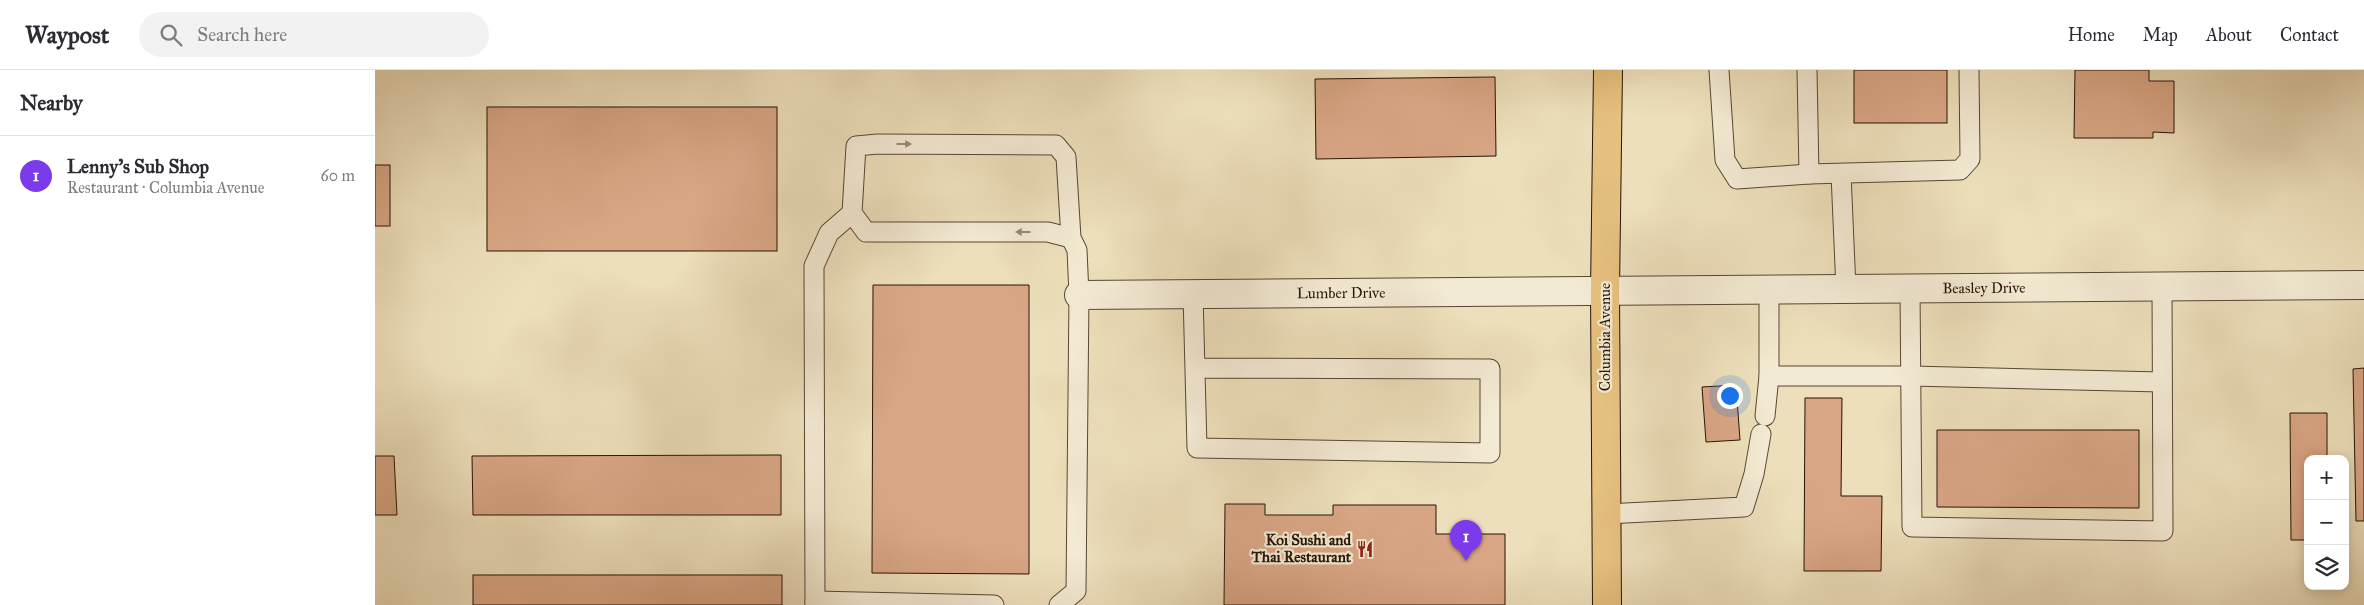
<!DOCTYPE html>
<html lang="en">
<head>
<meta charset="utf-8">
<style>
  body { margin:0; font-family:"IM FELL Great Primer",serif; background:#f2f2f3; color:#2b2b33 }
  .controls { position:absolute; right:15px; bottom:15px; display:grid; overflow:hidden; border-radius:10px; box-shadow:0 2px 12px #0003 }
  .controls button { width:45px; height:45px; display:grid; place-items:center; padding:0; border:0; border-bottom:1px solid #e1e1e2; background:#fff; color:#2b2b33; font:25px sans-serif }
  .you { position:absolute; left:1354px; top:325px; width:18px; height:18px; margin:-12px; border:4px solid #fff; border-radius:50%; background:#1a73e8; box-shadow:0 0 0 8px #1a73e833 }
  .badge { display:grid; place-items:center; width:32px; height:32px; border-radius:50%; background:#7c3aed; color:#fff; font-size:16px; font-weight:700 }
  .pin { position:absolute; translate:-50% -41px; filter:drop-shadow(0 1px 2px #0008) }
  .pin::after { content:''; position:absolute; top:26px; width:18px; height:15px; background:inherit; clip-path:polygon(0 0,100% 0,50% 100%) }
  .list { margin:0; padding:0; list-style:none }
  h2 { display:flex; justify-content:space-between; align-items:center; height:65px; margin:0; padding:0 20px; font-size:21px }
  h2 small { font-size:16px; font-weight:400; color:#7c7c81 }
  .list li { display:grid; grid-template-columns:32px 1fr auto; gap:15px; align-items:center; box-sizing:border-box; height:80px; padding:0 20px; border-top:1px solid #e1e1e2 }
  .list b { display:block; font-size:19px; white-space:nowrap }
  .list p { margin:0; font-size:16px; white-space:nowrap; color:#7c7c81 }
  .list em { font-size:16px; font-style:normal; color:#7c7c81 }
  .icon { flex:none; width:28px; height:28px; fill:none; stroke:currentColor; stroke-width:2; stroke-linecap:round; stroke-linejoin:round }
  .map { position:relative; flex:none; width:1989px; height:535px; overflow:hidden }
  header { display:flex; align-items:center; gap:30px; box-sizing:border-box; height:70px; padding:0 25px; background:#fff; border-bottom:1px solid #e1e1e2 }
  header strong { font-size:24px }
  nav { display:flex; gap:28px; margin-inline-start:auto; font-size:18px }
  .search { width:350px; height:45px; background:#f2f2f3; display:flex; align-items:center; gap:12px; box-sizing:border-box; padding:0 18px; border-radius:28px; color:#7c7c81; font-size:19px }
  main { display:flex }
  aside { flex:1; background:#fff }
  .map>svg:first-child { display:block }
</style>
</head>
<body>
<header>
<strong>Waypost</strong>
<div class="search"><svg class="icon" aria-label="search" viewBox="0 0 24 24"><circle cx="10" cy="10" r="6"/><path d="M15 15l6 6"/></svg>Search here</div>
<nav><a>Home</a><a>Map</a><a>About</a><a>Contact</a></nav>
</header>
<main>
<aside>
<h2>Nearby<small></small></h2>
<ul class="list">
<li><span class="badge">1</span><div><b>Lenny's Sub Shop</b><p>Restaurant · Columbia Avenue</p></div><em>60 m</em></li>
</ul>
</aside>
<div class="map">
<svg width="1989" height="535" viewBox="0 0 1989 535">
  <rect width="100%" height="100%" fill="#eddfbb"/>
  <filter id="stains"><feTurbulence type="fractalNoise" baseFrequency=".004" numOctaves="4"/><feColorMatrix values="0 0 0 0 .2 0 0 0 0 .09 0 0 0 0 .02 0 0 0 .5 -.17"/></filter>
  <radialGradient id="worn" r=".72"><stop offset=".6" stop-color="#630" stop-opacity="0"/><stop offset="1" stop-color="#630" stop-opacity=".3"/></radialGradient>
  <g fill="#d9a685" stroke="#261306">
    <rect x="1479" y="0" width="93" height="53"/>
    <polygon points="1700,0 1774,0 1774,11 1799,11 1799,63 1778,62 1778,68 1699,68"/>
    <polygon points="1120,7 1121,86 941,89 940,9"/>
    <rect x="112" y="37" width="290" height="144"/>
    <rect x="0" y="95" width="15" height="61"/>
    <polygon points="498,215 654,215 654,504 497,503"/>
    <polygon points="1989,298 1989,451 1981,451 1978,299"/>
    <polygon points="1361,315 1365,370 1331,372 1327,317"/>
    <polygon points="1430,328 1467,328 1466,426 1507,426 1506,501 1429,501"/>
    <polygon points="1915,343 1952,343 1952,389 1933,389 1933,470 1916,470"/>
    <polygon points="1562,360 1764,360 1764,438 1562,437"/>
    <polygon points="406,385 406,445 98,445 97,386"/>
    <polygon points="0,386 19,386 22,445 0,445"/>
    <polygon points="850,434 890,434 890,445 958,445 958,435 1061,435 1061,464 1130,464 1130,535 849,535"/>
    <rect x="98" y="505" width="309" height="30"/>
  </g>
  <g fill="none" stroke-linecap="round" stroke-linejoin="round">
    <g stroke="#584633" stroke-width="21">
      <g id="service">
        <polyline points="1344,0 1350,90 1362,109 1434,104"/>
        <polyline points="1432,0 1434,104 1585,100 1595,89 1594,0"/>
        <polyline points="1466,104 1471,219"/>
        <polyline points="1535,219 1537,457 1788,461 1787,217"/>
        <polyline points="1394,220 1394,306 1536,306 1787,312"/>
        <polyline points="818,224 822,378 1115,383 1115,299 820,298"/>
        <polyline points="1390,346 1394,306"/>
        <polyline points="1231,444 1369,437 1379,404 1386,364"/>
        <polyline points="440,531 619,535"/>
        <polyline points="440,535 439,196 454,163 477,143"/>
        <polyline points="684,535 701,521 704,225 702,180 696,168 691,87 681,75 503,74 481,76 477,143 491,162 673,162 696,168"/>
      </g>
    </g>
    <g stroke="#584633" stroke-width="30">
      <g id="minor">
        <path id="s1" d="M704,225L1989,215"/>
      </g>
    </g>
    <g stroke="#261306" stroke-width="30">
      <polyline id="primary" points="1232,535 1230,221 1233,0"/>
    </g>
    <use href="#service" stroke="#f3ead3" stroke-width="19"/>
    <use href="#minor" stroke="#f3ead3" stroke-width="28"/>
    <use href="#primary" stroke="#e6c07e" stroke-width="28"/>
  </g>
  <defs><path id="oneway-solid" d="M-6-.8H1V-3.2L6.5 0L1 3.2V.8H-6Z" transform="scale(1.25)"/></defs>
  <g fill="#978977">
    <use href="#oneway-solid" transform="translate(529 74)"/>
    <use href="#oneway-solid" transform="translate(648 162) rotate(180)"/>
  </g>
  <defs>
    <g id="restaurant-bare" transform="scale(1.35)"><path d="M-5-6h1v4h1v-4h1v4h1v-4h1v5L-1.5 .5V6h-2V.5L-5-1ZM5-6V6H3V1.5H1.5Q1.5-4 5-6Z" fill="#8f2418" stroke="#f3ead3" stroke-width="2.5" paint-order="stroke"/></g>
  </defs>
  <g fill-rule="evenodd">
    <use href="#restaurant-bare" x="990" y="479"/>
  </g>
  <g text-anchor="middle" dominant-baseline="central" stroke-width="4.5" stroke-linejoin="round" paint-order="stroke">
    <g font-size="15" fill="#261306" stroke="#f3ead3">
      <text stroke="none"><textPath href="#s1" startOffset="905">Beasley Drive</textPath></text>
      <text stroke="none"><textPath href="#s1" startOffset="262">Lumber Drive</textPath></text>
      <text transform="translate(1230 267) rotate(-90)">Columbia Avenue</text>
    </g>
    <g font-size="15" font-weight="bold" fill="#261306" stroke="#f3ead3" text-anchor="end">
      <text x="976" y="470">Koi Sushi and<tspan x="976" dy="17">Thai Restaurant</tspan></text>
    </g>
  </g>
  <rect width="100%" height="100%" filter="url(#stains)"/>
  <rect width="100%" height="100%" fill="url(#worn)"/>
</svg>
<div class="controls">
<button>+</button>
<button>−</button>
<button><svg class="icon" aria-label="layers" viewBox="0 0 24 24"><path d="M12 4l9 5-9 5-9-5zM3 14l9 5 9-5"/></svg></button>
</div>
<div class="you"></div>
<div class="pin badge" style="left:1091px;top:491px">1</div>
</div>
</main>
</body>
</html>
